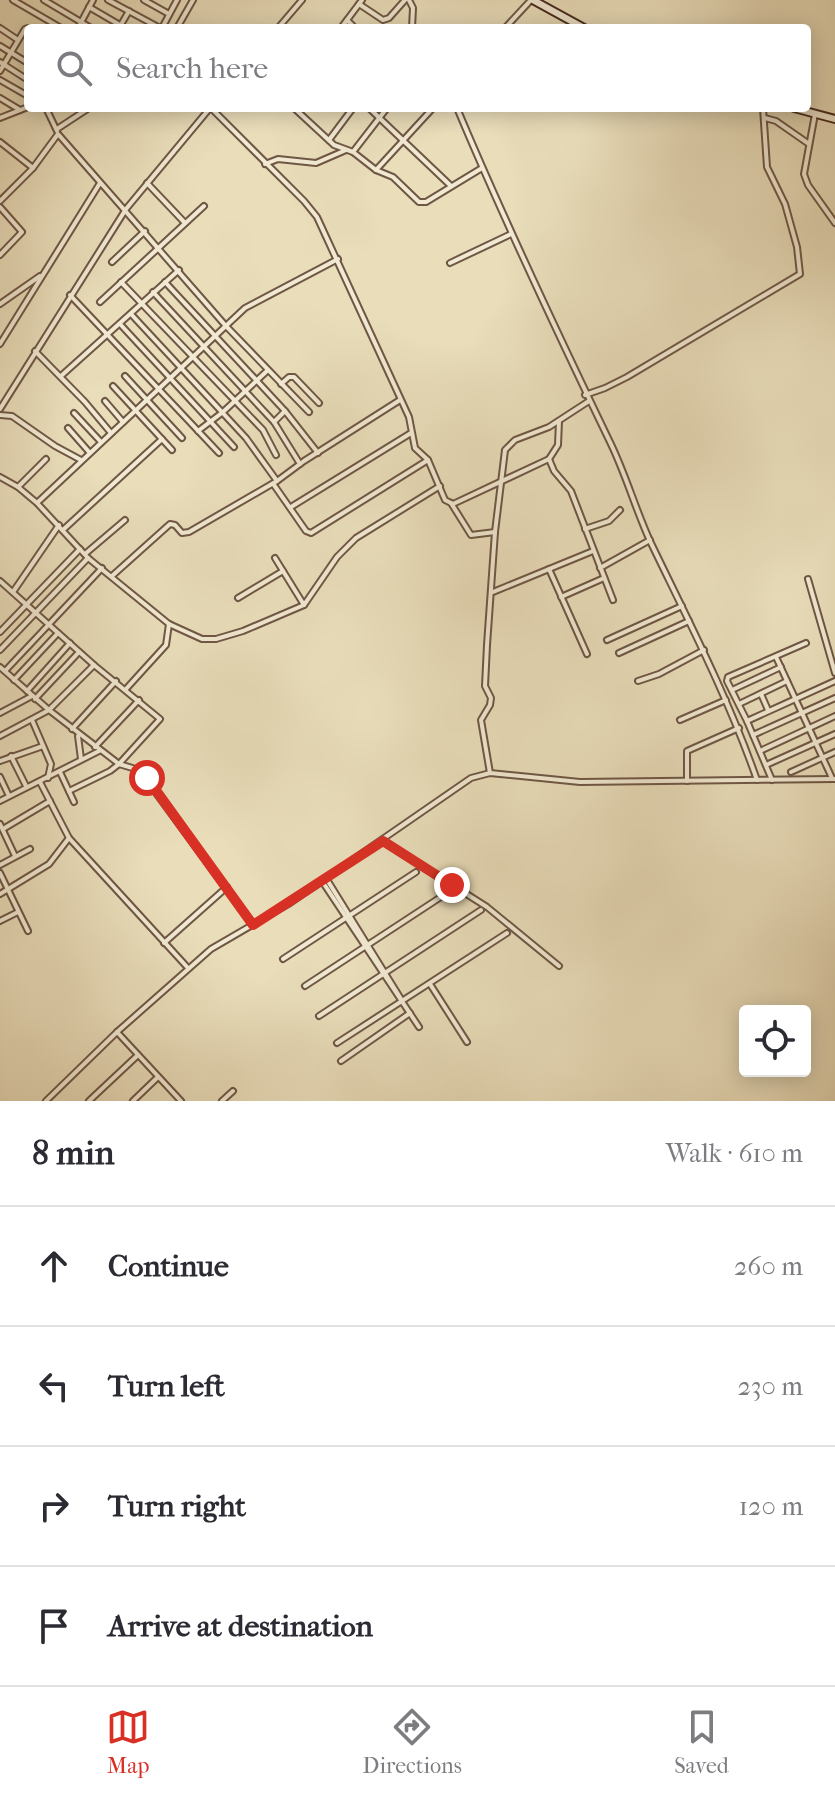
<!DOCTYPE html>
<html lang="en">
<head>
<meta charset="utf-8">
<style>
  body { margin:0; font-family:"IM FELL French Canon",serif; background:#f7f7f7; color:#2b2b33 }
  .controls { position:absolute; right:24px; bottom:24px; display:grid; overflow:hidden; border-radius:8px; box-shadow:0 4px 20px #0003 }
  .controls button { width:72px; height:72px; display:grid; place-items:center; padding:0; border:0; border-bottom:2px solid #e1e1e2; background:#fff; color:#2b2b33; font:40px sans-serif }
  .stop { position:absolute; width:24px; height:24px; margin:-18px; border:6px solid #d93025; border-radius:50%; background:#fff }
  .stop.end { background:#d93025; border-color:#fff; box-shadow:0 2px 8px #0008 }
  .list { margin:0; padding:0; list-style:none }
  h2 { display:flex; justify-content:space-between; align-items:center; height:104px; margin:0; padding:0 32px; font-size:34px }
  h2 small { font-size:26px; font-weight:400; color:#7c7c81 }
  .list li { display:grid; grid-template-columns:52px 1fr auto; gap:24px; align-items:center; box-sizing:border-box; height:120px; padding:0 32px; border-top:2px solid #e1e1e2 }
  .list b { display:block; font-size:30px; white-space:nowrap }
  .list em { font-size:26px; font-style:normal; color:#7c7c81 }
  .icon { flex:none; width:44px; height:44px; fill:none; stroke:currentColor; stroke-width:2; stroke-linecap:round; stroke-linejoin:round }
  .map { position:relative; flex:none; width:835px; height:1101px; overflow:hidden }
  .search { position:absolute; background:#fff; box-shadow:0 4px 20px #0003; left:24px; right:24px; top:24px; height:88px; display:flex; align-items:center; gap:20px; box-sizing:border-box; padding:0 28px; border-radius:8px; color:#7c7c81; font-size:30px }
  .sheet { height:584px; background:#fff }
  nav { display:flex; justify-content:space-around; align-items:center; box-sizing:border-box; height:112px; border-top:2px solid #e1e1e2; background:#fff; font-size:22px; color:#7c7c81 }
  nav a { display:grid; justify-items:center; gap:4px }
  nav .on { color:#d93025 }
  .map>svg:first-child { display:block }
</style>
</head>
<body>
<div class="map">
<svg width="835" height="1101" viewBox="0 0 835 1101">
  <rect width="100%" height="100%" fill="#e9ddba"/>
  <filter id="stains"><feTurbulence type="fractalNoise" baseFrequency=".0025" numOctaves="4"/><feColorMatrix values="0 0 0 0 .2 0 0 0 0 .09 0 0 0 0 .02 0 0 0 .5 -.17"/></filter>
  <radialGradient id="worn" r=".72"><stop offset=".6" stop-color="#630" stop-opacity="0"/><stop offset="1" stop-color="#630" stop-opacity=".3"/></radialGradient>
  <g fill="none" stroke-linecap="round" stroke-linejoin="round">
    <g stroke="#6f5745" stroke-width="8">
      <g id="street">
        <polyline points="13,0 61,28"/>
        <polyline points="44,0 91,28"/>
        <polyline points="108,0 160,28"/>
        <polyline points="144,0 169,14"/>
        <polyline points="409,0 413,8 412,28"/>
        <polyline points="359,4 383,20 389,18 405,0"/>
        <polyline points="89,7 125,28"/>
        <polyline points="347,20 355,28"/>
        <polyline points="0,28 18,40"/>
        <polyline points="78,28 93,0"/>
        <polyline points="119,28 129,11"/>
        <polyline points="162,28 177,0"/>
        <polyline points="177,28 193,0"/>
        <polyline points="278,28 302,0"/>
        <polyline points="341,28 362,0"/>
        <polyline points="505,28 531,0"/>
        <polyline points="0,46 28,63"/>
        <polyline points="0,62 28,80"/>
        <polyline points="0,71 25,29 28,28"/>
        <polyline points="0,80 28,96"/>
        <polyline points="0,98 20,110"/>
        <polyline points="46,108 57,131"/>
        <polyline points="211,108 304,201 317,217 409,417 415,448 428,460 445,500 453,504 549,459 558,445 559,421"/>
        <polyline points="294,108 334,145 353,152 376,170 393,177 419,202 426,202 482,168"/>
        <polyline points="369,108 451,186"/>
        <path d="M457,108C504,220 556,330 609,440C625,472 635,508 650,541C688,620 728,697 757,780"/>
        <polyline points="815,114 804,174 808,185 835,223"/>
        <polyline points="0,118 28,107"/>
        <polyline points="765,118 776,121 809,144"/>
        <polyline points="57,129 89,108"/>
        <polyline points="329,140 353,108"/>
        <polyline points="0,142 33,168 58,134 225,325 309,412"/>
        <polyline points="353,152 387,108"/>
        <polyline points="265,164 278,159 316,163 346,150"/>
        <polyline points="376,170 433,108"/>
        <polyline points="147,183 185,223"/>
        <polyline points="0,201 33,168"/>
        <polyline points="0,207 22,232 0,255"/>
        <polyline points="112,262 145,231"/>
        <polyline points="450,263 511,234"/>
        <polyline points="121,282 263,430 276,455"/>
        <polyline points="165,282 285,411 318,453"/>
        <polyline points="153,292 274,422 300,464"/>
        <polyline points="70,295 219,453"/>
        <polyline points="100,302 204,206"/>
        <polyline points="0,304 40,276"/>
        <polyline points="120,324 234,447"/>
        <polyline points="0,344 100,183"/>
        <polyline points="35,351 85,402 111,433"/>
        <polyline points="61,376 179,270"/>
        <polyline points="125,376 182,438"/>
        <polyline points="281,384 289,377 294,377 319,403"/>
        <polyline points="113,386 172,450"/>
        <polyline points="585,395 605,388 627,377 800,274 797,247 785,204 767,167 763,108"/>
        <polyline points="105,401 123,422"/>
        <polyline points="0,409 126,209 210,108"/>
        <polyline points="74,413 101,442"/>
        <polyline points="0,415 12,416 55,446 81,460"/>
        <polyline points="274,422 285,411"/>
        <polyline points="68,428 90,453"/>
        <polyline points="198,431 223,412 268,370"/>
        <polyline points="549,459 554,471 571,491 613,600"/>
        <polyline points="0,477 18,487 37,503 88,558 169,624 202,639 216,639 243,631 304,605 337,557 356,538 440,486"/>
        <polyline points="277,481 304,461 400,400"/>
        <polyline points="274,485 306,531 311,533 428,460"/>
        <polyline points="18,487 46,459"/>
        <polyline points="38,502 245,308 338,259"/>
        <polyline points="451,503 471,535 495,532"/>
        <polyline points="291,507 411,433"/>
        <polyline points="64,529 162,439"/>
        <polyline points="585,529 609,521 620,510"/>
        <polyline points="85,554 125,520"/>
        <polyline points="275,558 304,605"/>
        <polyline points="600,568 650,540"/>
        <polyline points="549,569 587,654"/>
        <polyline points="112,576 170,524 175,525 182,533 189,532 277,481 246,438 131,314"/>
        <polyline points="808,579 835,673"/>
        <polyline points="0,581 94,665 160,719 119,764 49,710 0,667"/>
        <polyline points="13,592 59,525"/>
        <polyline points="493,592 593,551"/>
        <polyline points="561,597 604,578"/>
        <polyline points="238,598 283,571"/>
        <polyline points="0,632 80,549"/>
        <polyline points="607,640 682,606"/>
        <polyline points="0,650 88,558"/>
        <polyline points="619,653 689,621"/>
        <polyline points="776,657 832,778"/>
        <polyline points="5,671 102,568"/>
        <polyline points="14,680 58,633"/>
        <polyline points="638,681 659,674 704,650"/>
        <polyline points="126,689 166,645 169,624"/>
        <polyline points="732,690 781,667"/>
        <polyline points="27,691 70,643"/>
        <polyline points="761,694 768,710"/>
        <polyline points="35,699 79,652"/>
        <polyline points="739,704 787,681"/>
        <polyline points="0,713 32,696"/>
        <polyline points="32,720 51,764 48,778"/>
        <polyline points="680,720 726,700"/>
        <polyline points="747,721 727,681 728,677 806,643"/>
        <polyline points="72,729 116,681"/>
        <polyline points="753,735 835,698"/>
        <polyline points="0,736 49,710 94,665"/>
        <polyline points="78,736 81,759"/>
        <polyline points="95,747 139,700"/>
        <polyline points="760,751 835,716"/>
        <polyline points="11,756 26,786"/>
        <polyline points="0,761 43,746"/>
        <polyline points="766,765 835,734"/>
        <polyline points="60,772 74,802"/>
        <polyline points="791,772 835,752"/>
        <polyline points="490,773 481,720 490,705 491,698 485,686 487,645 495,532 505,450 515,440 549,427 589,401"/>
        <polyline points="0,777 9,796"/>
        <polyline points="772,780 747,721 835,681"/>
        <polyline points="687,781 687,751 739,728"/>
        <polyline points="40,782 69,838 188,968"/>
        <polyline points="69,791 110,771 119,764 139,770 253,925"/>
        <polyline points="0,801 99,751"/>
        <polyline points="0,824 15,856"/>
        <polyline points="3,829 50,801"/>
        <polyline points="383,841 487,907 559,966"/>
        <polyline points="0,865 30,849"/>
        <polyline points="0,873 28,931"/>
        <polyline points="326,878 401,999"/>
        <polyline points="322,881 419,1027"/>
        <polyline points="0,894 49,864 69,838"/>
        <polyline points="0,921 18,912"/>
        <polyline points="164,943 227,887"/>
        <polyline points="283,959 416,872"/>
        <polyline points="430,984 467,1042"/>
        <polyline points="305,986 450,891"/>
        <polyline points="319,1016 481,910"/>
        <polyline points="117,1032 181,1101"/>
        <polyline points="337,1043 507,933"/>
        <polyline points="341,1061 410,1013"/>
        <polyline points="46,1101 117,1032 211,949 290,903 471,778 490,773 580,782 835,779"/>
        <polyline points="89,1101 138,1055"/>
        <polyline points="133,1101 158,1077"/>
        <polyline points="222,1101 233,1091"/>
      </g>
    </g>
    <g stroke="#462a1e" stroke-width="10">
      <g id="secondary">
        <polyline points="533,0 584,28"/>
        <polyline points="794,108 835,119"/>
      </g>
    </g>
    <use href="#street" stroke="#f1e9d2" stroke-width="4"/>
    <use href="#secondary" stroke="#f1e9d2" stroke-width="6"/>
  </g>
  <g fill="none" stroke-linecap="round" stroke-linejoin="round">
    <polyline stroke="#d93025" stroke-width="10" points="147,778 253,925 383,841 452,885"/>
  </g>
  <rect width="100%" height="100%" filter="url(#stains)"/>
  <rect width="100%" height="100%" fill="url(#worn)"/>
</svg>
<div class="controls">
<button><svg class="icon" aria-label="locate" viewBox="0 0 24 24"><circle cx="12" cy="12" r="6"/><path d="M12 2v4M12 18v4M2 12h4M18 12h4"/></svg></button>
</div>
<div class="stop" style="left:147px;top:778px"></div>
<div class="stop end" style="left:452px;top:885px"></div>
<div class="search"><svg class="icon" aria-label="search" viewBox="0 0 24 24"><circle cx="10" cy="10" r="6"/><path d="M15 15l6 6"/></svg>Search here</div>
</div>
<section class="sheet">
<h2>8 min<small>Walk · 610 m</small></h2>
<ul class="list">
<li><svg class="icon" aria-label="ahead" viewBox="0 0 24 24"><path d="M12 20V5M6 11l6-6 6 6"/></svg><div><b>Continue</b></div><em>260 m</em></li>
<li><svg class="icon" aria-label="left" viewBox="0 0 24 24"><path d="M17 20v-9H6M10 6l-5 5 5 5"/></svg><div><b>Turn left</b></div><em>230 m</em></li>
<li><svg class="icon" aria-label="right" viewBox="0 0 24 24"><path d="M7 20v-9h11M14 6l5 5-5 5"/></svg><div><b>Turn right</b></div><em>120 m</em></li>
<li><svg class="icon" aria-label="arrive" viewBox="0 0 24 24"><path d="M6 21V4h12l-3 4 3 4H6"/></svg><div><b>Arrive at destination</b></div></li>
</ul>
</section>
<nav>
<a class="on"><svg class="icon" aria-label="map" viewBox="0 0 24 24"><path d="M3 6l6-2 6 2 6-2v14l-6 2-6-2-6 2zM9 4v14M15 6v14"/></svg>Map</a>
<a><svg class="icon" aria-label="directions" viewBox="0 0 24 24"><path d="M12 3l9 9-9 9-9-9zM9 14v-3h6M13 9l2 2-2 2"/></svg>Directions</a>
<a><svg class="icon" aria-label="saved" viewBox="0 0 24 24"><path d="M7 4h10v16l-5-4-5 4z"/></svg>Saved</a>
</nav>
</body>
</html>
